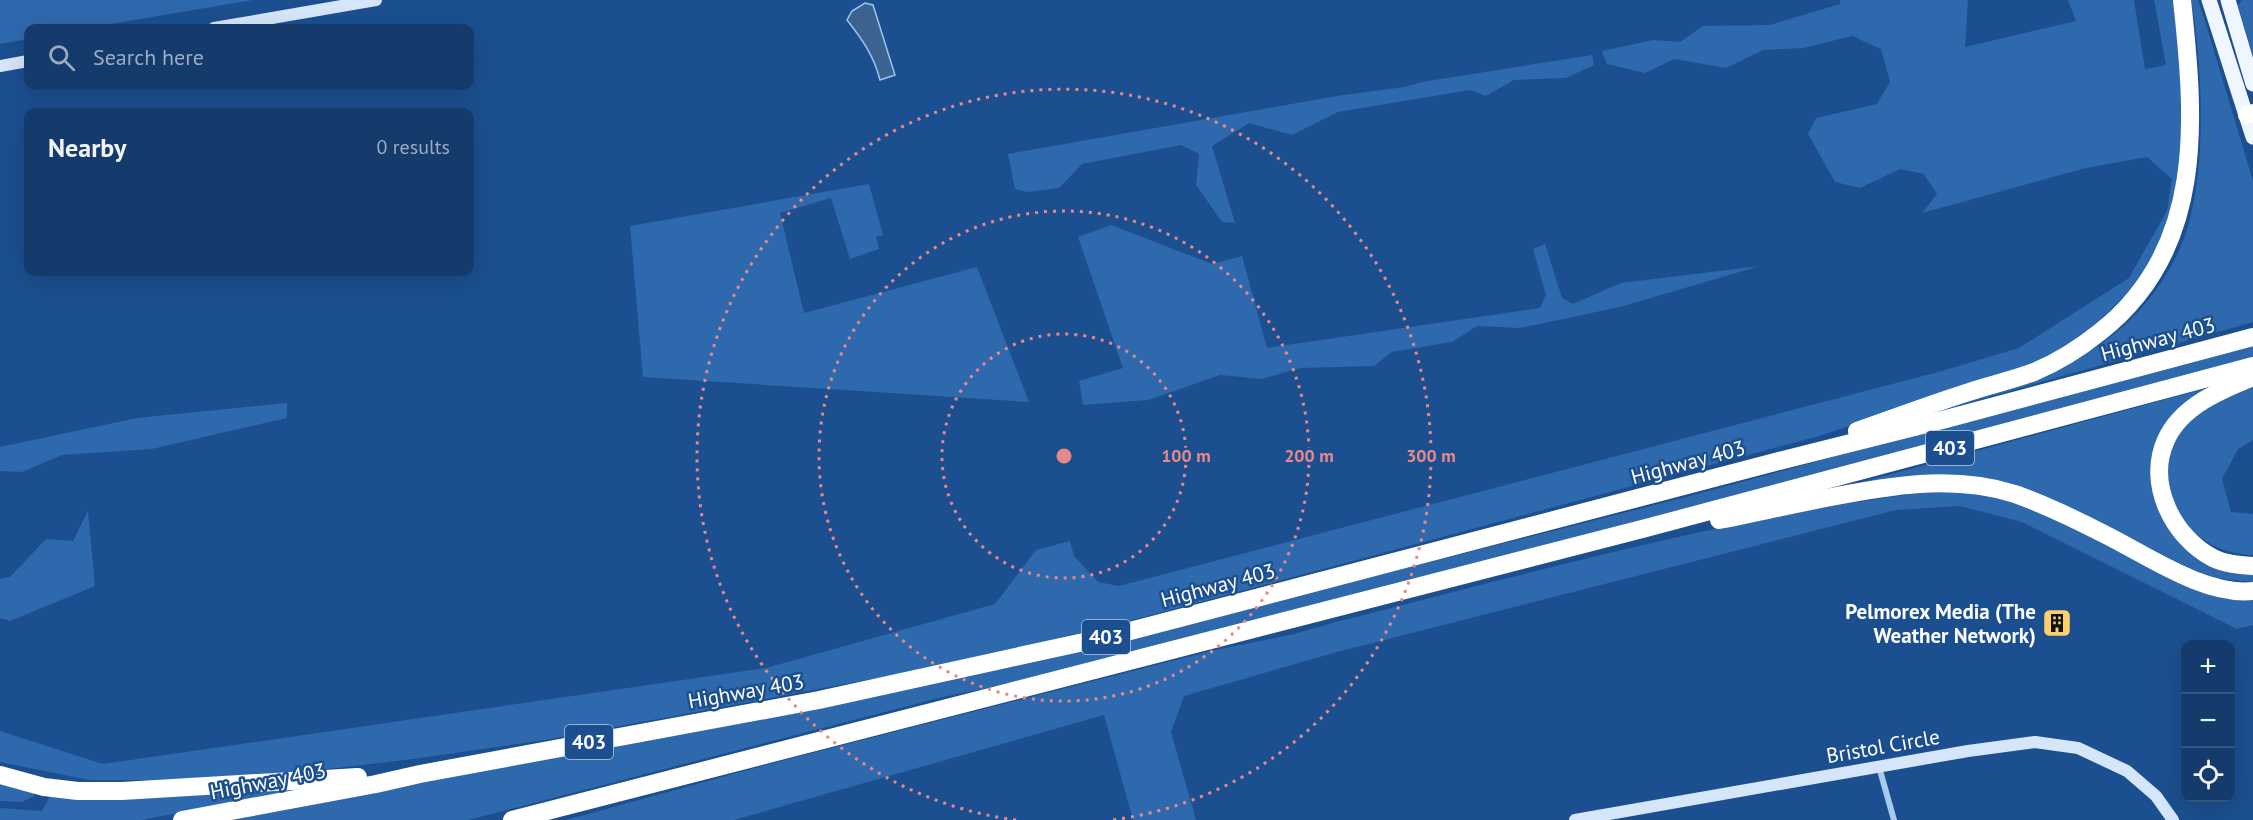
<!DOCTYPE html>
<html lang="en">
<head>
<meta charset="utf-8">
<style>
  body { margin:0; font-family:"PT Sans",sans-serif; background:#214673; color:#f1f3f6 }
  .controls { position:absolute; right:18px; bottom:18px; display:grid; overflow:hidden; border-radius:12px; box-shadow:0 6px 24px #0002 }
  .controls button { width:54px; height:54px; display:grid; place-items:center; padding:0; border:0; border-bottom:2px solid #33557e; background:#143b6b; color:#f1f3f6; font:30px sans-serif }
  .list { margin:0; padding:0; list-style:none }
  h2 { display:flex; justify-content:space-between; align-items:center; height:78px; margin:0; padding:0 24px; font-size:26px }
  h2 small { font-size:20px; font-weight:400; color:#9dadc1 }
  .icon { flex:none; width:33px; height:33px; fill:none; stroke:currentColor; stroke-width:2; stroke-linecap:round; stroke-linejoin:round }
  .map { position:relative; flex:none; width:2253px; height:820px; overflow:hidden }
  .search { position:absolute; background:#143b6b; box-shadow:0 6px 24px #0002; left:24px; top:24px; width:450px; height:66px; display:flex; align-items:center; gap:15px; box-sizing:border-box; padding:0 21px; border-radius:12px; color:#9dadc1; font-size:22px }
  .panel { position:absolute; background:#143b6b; box-shadow:0 6px 24px #0002; left:24px; top:108px; width:450px; height:168px; border-radius:12px }
  .map>svg:first-child { display:block }
</style>
</head>
<body>
<div class="map">
<svg width="2253" height="820" viewBox="0 0 2253 820">
  <rect width="100%" height="100%" fill="#1b4f8f"/>
  <g fill="#2e69ad">
    <polygon points="0,0 253,0 87,28 28,28 28,39 0,44"/>
    <polygon points="1840,0 1968,0 1965,47 2076,21 2068,0 2134,0 2145,69 2166,65 2154,0 2182,0 2188,140 2162,259 2073,347 2015,371 1819,436 1129,621 953,664 545,740 413,759 302,772 155,780 89,780 0,762 0,731 103,764 766,668 995,604 1036,550 1070,541 1074,556 1098,582 1119,586 1942,371 2019,348 2129,278 2167,211 2172,179 2147,157 2086,168 1922,213 1937,194 1924,174 1900,169 1860,188 1835,182 1808,134 1816,118 1877,104 1890,82 1881,49 1852,36 1803,48 1763,50 1726,68 1674,59 1645,73 1607,64 1602,51 1653,40 1680,42 1703,26 1770,25 1840,4"/>
    <path d="M2191,0H2198L2205,21L2253,181V322L1925,415C1983,394 2051,377 2102,343C2139,318 2170,277 2185,236C2207,173 2203,65 2191,0Z"/>
    <polygon points="2242,0 2253,0 2253,56 2238,5"/>
    <polygon points="1592,55 1594,65 1566,78 1514,80 1486,96 1470,90 1338,112 1292,135 1249,123 1212,146 1235,223 1222,222 1196,185 1199,154 1181,145 1082,164 1059,188 1027,192 1015,189 1008,154 1343,95 1405,87 1422,82"/>
    <polygon points="869,184 883,235 876,237 879,249 850,259 831,198 780,213 804,313 977,267 1029,402 643,377 630,226"/>
    <polygon points="1111,225 1212,264 1242,256 1267,348 1540,308 1546,295 1533,249 1545,244 1562,298 1573,304 1621,283 1760,266 1620,307 1520,328 1477,326 1452,342 1392,352 1374,366 1300,368 1261,379 1220,375 1148,400 1083,405 1079,381 1123,368 1078,237"/>
    <polygon points="2253,343 2253,360 1687,510 1040,677 943,697 468,820 217,820 1036,662 1690,496"/>
    <polygon points="2233,381 2162,440 2172,528 2253,571 2253,582 2217,579 2189,568 2052,499 2012,485 1844,487"/>
    <path d="M2253,386V440L2238,449L2222,479L2231,512L2253,514V555C2186,553 2143,487 2183,428C2198,406 2228,395 2253,386Z"/>
    <polygon points="287,403 287,418 152,449 62,455 22,472 0,471 0,447 137,418"/>
    <path d="M1936,491L1980,494L2018,502L2052,516L2209,594L2227,599H2253V625L2237,629L2022,522L1960,506L1896,510L1337,652L1184,696L1171,732L1196,820H1133L1104,715L734,820H566L777,762L1211,651L1294,634L1332,623C1532,573 1731,516 1936,491Z"/>
    <polygon points="88,511 95,586 10,621 0,618 0,579 10,577 46,539 73,541"/>
    <polygon points="0,781 34,790 34,796 22,802 0,801"/>
    <polygon points="306,789 141,820 0,820 0,808 42,811 51,794 116,800"/>
  </g>
  <path fill="#3c6290" stroke="#9cc4f0" stroke-width="1.5" d="M865,3L873,5L895,75L880,80C874,56 862,39 847,20L852,11Z"/>
  <g fill="none" stroke-linecap="round" stroke-linejoin="round">
    <polyline stroke="#a9c9ee" stroke-width="6" points="1879,767 1894,820"/>
    <g stroke="#d6e6fa" stroke-width="12">
      <polyline points="214,28 376,0"/>
      <polyline points="0,66 28,61"/>
      <polyline points="1575,820 1968,751 2035,742 2078,748 2127,771 2156,796 2173,820"/>
    </g>
    <g stroke="#f0f6ff" stroke-width="15">
      <polyline points="2209,0 2253,137"/>
      <polyline points="2228,0 2253,84"/>
    </g>
    <g stroke="#fff" stroke-width="18">
      <polyline points="2247,115 2253,113"/>
      <path d="M2253,377C2221,390 2181,406 2166,440C2146,484 2173,537 2213,558C2225,564 2239,565 2253,566"/>
      <path d="M1857,431C1894,418 1931,404 1969,392C1990,385 2013,380 2034,372C2058,362 2080,348 2100,332C2206,249 2195,120 2182,0"/>
      <path d="M1719,520C1754,513 1790,505 1826,498C1888,486 1952,474 2015,494C2046,505 2077,520 2106,535C2148,556 2205,596 2253,591"/>
      <polyline points="0,775 44,787 78,791 122,791 358,777"/>
      <polyline points="182,820 376,784 420,774 819,700 1111,636 1779,461 1946,419 2253,337"/>
      <polyline points="512,820 1646,528 2253,366"/>
    </g>
  </g>
  <g fill="none" stroke="#e88989" stroke-width="3" stroke-dasharray="3 6">
    <circle cx="1064" cy="456" r="122"/>
    <circle cx="1064" cy="456" r="245"/>
    <path d="M1016 820A367 367 0 1 1 1112 820"/>
  </g>
  <defs>
    <g id="building-square" transform="scale(1.5)"><rect x="-9" y="-9" width="18" height="18" rx="4" fill="#ffd166" stroke="#1b4f8f"/><path d="M-4-6H4V6H1V3H-1V6H-4ZM-2.5-4.3h1.7v1.8h-1.7ZM.8-4.3h1.7v1.8H.8ZM-2.5-1h1.7V.8h-1.7ZM.8-1h1.7V.8H.8Z" fill="#111"/></g>
  </defs>
  <g fill-rule="evenodd">
    <use href="#building-square" x="2057" y="623"/>
  </g>
  <g text-anchor="middle" dominant-baseline="central" stroke-width="5" stroke-linejoin="round" paint-order="stroke">
    <g fill="#1b4f8f" stroke="#bbcadd" stroke-width="1.5">
      <rect x="1926" y="431" width="48" height="34" rx="4.5"/>
      <rect x="1082" y="620" width="48" height="34" rx="4.5"/>
      <rect x="565" y="725" width="48" height="34" rx="4.5"/>
    </g>
    <g font-size="20" font-weight="bold" fill="#fff">
      <text x="1950" y="448">403</text>
      <text x="1106" y="637">403</text>
      <text x="589" y="742">403</text>
    </g>
    <g font-size="21" fill="#fff" stroke="#1b4f8f">
      <text transform="translate(2158 339) rotate(-15)">Highway 403</text>
      <text transform="translate(1688 462) rotate(-15)">Highway 403</text>
      <text transform="translate(1218 585) rotate(-15)">Highway 403</text>
      <text transform="translate(746 691) rotate(-10)">Highway 403</text>
      <text transform="translate(1883 746) rotate(-10)">Bristol Circle</text>
      <text transform="translate(268 781) rotate(-11)">Highway 403</text>
    </g>
    <g font-size="21" font-weight="bold" fill="#fff" stroke="#1b4f8f" text-anchor="end">
      <text x="2036" y="611">Pelmorex Media (The<tspan x="2036" dy="24">Weather Network)</tspan></text>
    </g>
  </g>
  <circle cx="1064" cy="456" r="9" fill="#e88989" stroke="#1b4f8f" stroke-width="3"/>
  <g font-size="18" text-anchor="middle" font-weight="bold" fill="#e88989" stroke="#1b4f8f" stroke-width="5" stroke-linejoin="round" paint-order="stroke">
    <text x="1186" y="462">100 m</text>
    <text x="1309" y="462">200 m</text>
    <text x="1431" y="462">300 m</text>
  </g>
</svg>
<div class="controls">
<button>+</button>
<button>−</button>
<button><svg class="icon" aria-label="locate" viewBox="0 0 24 24"><circle cx="12" cy="12" r="6"/><path d="M12 2v4M12 18v4M2 12h4M18 12h4"/></svg></button>
</div>
<div class="search"><svg class="icon" aria-label="search" viewBox="0 0 24 24"><circle cx="10" cy="10" r="6"/><path d="M15 15l6 6"/></svg>Search here</div>
<section class="panel">
<h2>Nearby<small>0 results</small></h2>
<ul class="list">
</ul>
</section>
</div>
</body>
</html>
